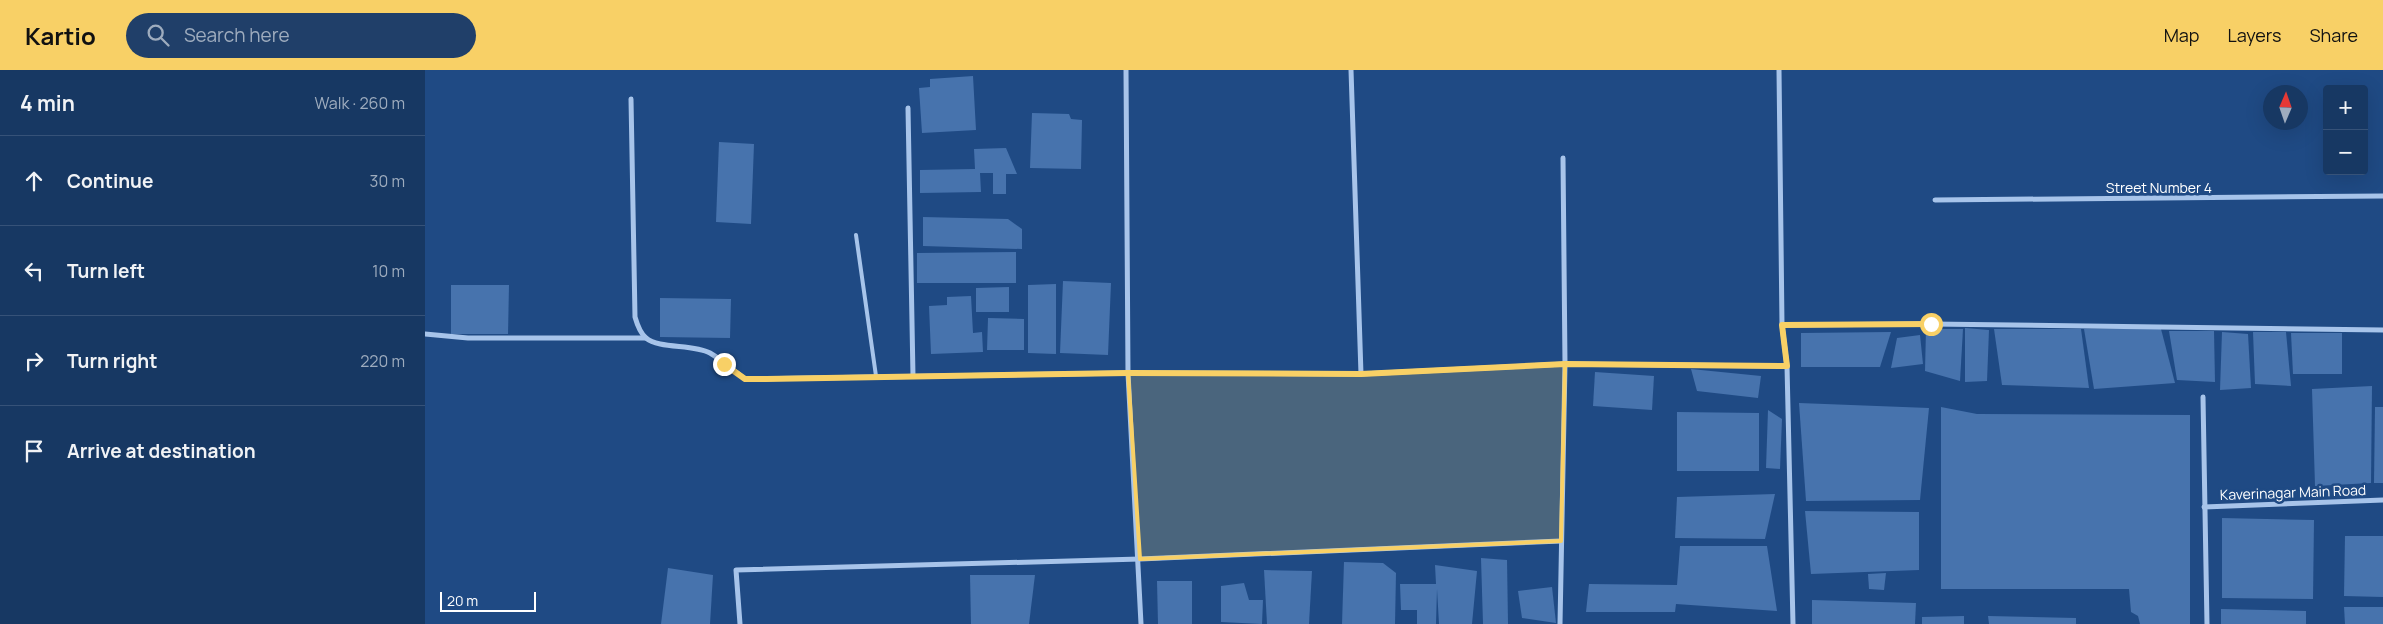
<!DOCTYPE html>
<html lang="en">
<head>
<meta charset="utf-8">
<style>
  body { margin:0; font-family:Manrope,sans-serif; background:#203f69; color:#f1f3f6 }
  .controls { position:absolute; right:15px; top:15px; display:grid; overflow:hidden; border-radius:5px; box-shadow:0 5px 20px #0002 }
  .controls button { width:45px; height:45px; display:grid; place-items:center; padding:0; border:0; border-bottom:1px solid #365278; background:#173863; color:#f1f3f6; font:25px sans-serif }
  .compass { position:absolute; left:1838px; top:15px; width:45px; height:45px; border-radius:50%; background:#173863; box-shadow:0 5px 20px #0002; rotate:2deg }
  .scale { position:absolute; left:15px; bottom:12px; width:96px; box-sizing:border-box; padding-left:5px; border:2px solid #fff; border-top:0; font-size:14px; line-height:18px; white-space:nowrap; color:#fff; -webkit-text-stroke:4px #1f4a84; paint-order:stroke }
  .stop { position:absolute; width:15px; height:15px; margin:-11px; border:4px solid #f8d066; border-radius:50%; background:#fff }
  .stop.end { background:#f8d066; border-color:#fff; box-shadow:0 1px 5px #0008 }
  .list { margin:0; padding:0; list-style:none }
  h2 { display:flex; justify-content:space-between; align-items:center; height:65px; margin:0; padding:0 20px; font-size:21px }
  h2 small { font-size:16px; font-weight:400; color:#9eacbe }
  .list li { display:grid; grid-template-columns:32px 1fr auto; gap:15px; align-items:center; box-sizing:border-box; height:90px; padding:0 20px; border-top:1px solid #365278 }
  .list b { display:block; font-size:19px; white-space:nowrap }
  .list em { font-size:16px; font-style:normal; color:#9eacbe }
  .icon { flex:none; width:28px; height:28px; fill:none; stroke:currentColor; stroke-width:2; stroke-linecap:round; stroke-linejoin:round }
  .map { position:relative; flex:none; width:1958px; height:554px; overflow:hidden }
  header { display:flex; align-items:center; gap:30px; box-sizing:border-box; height:70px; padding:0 25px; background:#f8d066; color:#111 }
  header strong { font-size:24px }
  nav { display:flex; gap:28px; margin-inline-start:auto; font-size:18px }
  .search { width:350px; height:45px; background:#203f69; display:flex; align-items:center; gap:12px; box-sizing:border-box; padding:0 18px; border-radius:28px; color:#9eacbe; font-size:19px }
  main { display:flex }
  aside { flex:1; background:#173863 }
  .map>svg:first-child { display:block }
</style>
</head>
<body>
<header>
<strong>Kartio</strong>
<div class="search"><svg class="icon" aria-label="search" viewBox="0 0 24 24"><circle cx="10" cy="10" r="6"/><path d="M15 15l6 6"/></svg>Search here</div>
<nav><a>Map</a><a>Layers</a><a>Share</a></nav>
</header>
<main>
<aside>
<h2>4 min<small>Walk · 260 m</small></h2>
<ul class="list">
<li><svg class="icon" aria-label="ahead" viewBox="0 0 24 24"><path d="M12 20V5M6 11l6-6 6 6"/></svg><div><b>Continue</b></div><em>30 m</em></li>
<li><svg class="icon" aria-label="left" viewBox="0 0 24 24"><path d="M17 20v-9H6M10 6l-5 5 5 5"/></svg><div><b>Turn left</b></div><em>10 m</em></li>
<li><svg class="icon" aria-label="right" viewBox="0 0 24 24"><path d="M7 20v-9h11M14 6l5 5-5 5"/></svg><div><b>Turn right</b></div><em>220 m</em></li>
<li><svg class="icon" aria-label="arrive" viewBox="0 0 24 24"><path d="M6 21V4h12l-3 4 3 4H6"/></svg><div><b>Arrive at destination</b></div></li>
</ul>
</aside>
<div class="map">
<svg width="1958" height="554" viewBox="0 0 1958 554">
  <rect width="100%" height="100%" fill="#1f4a84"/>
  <g fill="#4773ad">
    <polygon points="548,6 551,60 497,63 494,18 505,17 505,9"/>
    <polygon points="607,43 644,44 646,49 657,50 656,99 605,98"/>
    <polygon points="294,72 329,74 326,154 291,152"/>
    <polygon points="581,78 592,104 581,104 581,124 568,124 568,103 555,103 556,122 495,123 495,100 550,99 549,79"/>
    <polygon points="498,147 583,149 597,159 597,179 498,176"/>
    <polygon points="591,182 591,213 492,213 492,183"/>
    <polygon points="638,211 686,213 683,285 635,283"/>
    <polygon points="631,214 631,284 603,283 603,215"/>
    <polygon points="26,215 84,215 83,264 26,264"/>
    <polygon points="584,217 584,242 551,242 551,218"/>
    <polygon points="546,226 548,263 557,262 558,282 506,284 504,236 522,235 522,227"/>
    <polygon points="235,228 306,229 305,268 235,267"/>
    <polygon points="563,248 599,249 599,280 562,280"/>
    <polygon points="1540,258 1564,260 1562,311 1540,312"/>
    <polygon points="1501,259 1538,259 1535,311 1500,301"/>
    <polygon points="1569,259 1656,259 1664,318 1577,315"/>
    <polygon points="1659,259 1736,259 1750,313 1669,319"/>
    <polygon points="1744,261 1789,261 1790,312 1752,310"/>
    <polygon points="1466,262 1455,297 1376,297 1376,263"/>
    <polygon points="1797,262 1823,264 1826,318 1795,320"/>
    <polygon points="1828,262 1861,262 1866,316 1830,314"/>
    <polygon points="1866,263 1917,263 1917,304 1868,304"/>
    <polygon points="1495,265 1498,294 1466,298 1472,268"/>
    <polygon points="1266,299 1336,306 1333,328 1272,321"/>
    <polygon points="1170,302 1229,306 1227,340 1168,336"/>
    <polygon points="1947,316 1946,413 1890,416 1887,319"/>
    <polygon points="1374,333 1504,338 1495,430 1381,431"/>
    <polygon points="1516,337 1552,344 1765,345 1765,554 1715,554 1713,546 1706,542 1704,519 1516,519"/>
    <polygon points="1950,337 1958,337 1958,413 1949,413"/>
    <polygon points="1343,340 1357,349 1355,399 1341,398"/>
    <polygon points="1252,342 1334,343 1334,401 1252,401"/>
    <polygon points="1350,424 1340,469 1250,468 1252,427"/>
    <polygon points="1380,441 1494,442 1494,500 1386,504"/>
    <polygon points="1797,448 1889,450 1888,529 1797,528"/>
    <polygon points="1920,466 1958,466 1958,527 1919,526"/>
    <polygon points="1255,476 1342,476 1352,541 1251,534 1250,542 1161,542 1164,514 1252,515"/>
    <polygon points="1056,488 1082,490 1083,554 1058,554"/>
    <polygon points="919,492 958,493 971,503 970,554 917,554"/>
    <polygon points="1010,495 1052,501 1047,554 1014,554 1012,519 1011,554 992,554 992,540 976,540 975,514 1011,514"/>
    <polygon points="243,498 288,505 285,554 236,554"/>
    <polygon points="839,500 887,501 884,554 842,554"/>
    <polygon points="1461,503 1459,520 1444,519 1443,504"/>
    <polygon points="545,505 610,505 604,554 546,554"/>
    <polygon points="732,511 767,511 767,554 733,554"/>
    <polygon points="819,513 824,530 838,530 837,554 796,552 796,516"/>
    <polygon points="1127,517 1131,553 1097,548 1093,521"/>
    <polygon points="1387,530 1491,533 1490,554 1387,554"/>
    <polygon points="1919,537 1958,537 1958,554 1920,554"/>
    <polygon points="1796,539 1881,541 1881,554 1796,554"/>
    <polygon points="1539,546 1539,554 1497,554 1497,547"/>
    <polygon points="1563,546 1651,548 1651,554 1564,554"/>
  </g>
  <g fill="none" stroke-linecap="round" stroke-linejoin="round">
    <polyline stroke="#a7c4ea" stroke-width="4" points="431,165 451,306"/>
    <g stroke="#a7c4ea" stroke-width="5">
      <polyline points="701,0 703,303 716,554"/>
      <polyline points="926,0 936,304"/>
      <polyline points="1354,0 1357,255 1362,296 1368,554"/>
      <path d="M206,29L210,247C212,254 215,263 221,268C234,279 268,274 285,283C297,290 309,301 320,309L703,303L936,304L1140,294L1362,296"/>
      <polyline points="483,38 488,306"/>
      <polyline points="1510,130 1958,126"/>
      <polyline points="1357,255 1506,254 1958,260"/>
      <polyline points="0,264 43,268 221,268"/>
      <polyline points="1778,327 1782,554"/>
      <polyline points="1779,437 1958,430"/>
      <polyline points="315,554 311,500 715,489 1136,471"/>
      <polyline points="1135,554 1140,294 1138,88"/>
    </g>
  </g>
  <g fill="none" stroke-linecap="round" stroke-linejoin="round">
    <polyline stroke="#f8d066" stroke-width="6" points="299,294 320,309 341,309 703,303 936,304 1140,294 1362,296 1357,255 1506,254"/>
  </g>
  <path fill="#f8d066" fill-opacity="0.2" stroke="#f8d066" stroke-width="4" stroke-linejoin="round" d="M1140,294L1136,471L715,489L703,303L936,304Z"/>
  <g text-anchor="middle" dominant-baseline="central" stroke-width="5" stroke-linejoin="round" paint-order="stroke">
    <g font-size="14" fill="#fff" stroke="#1f4a84">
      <text x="1734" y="117">Street Number 4</text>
      <text transform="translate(1868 422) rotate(-2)">Kaverinagar Main Road</text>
    </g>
  </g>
</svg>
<div class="controls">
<button>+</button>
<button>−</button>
</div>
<svg class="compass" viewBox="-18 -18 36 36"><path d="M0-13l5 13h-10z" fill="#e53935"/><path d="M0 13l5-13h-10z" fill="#9eacbe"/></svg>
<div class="scale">20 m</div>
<div class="stop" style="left:1506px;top:254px"></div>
<div class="stop end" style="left:299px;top:294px"></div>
</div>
</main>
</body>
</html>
